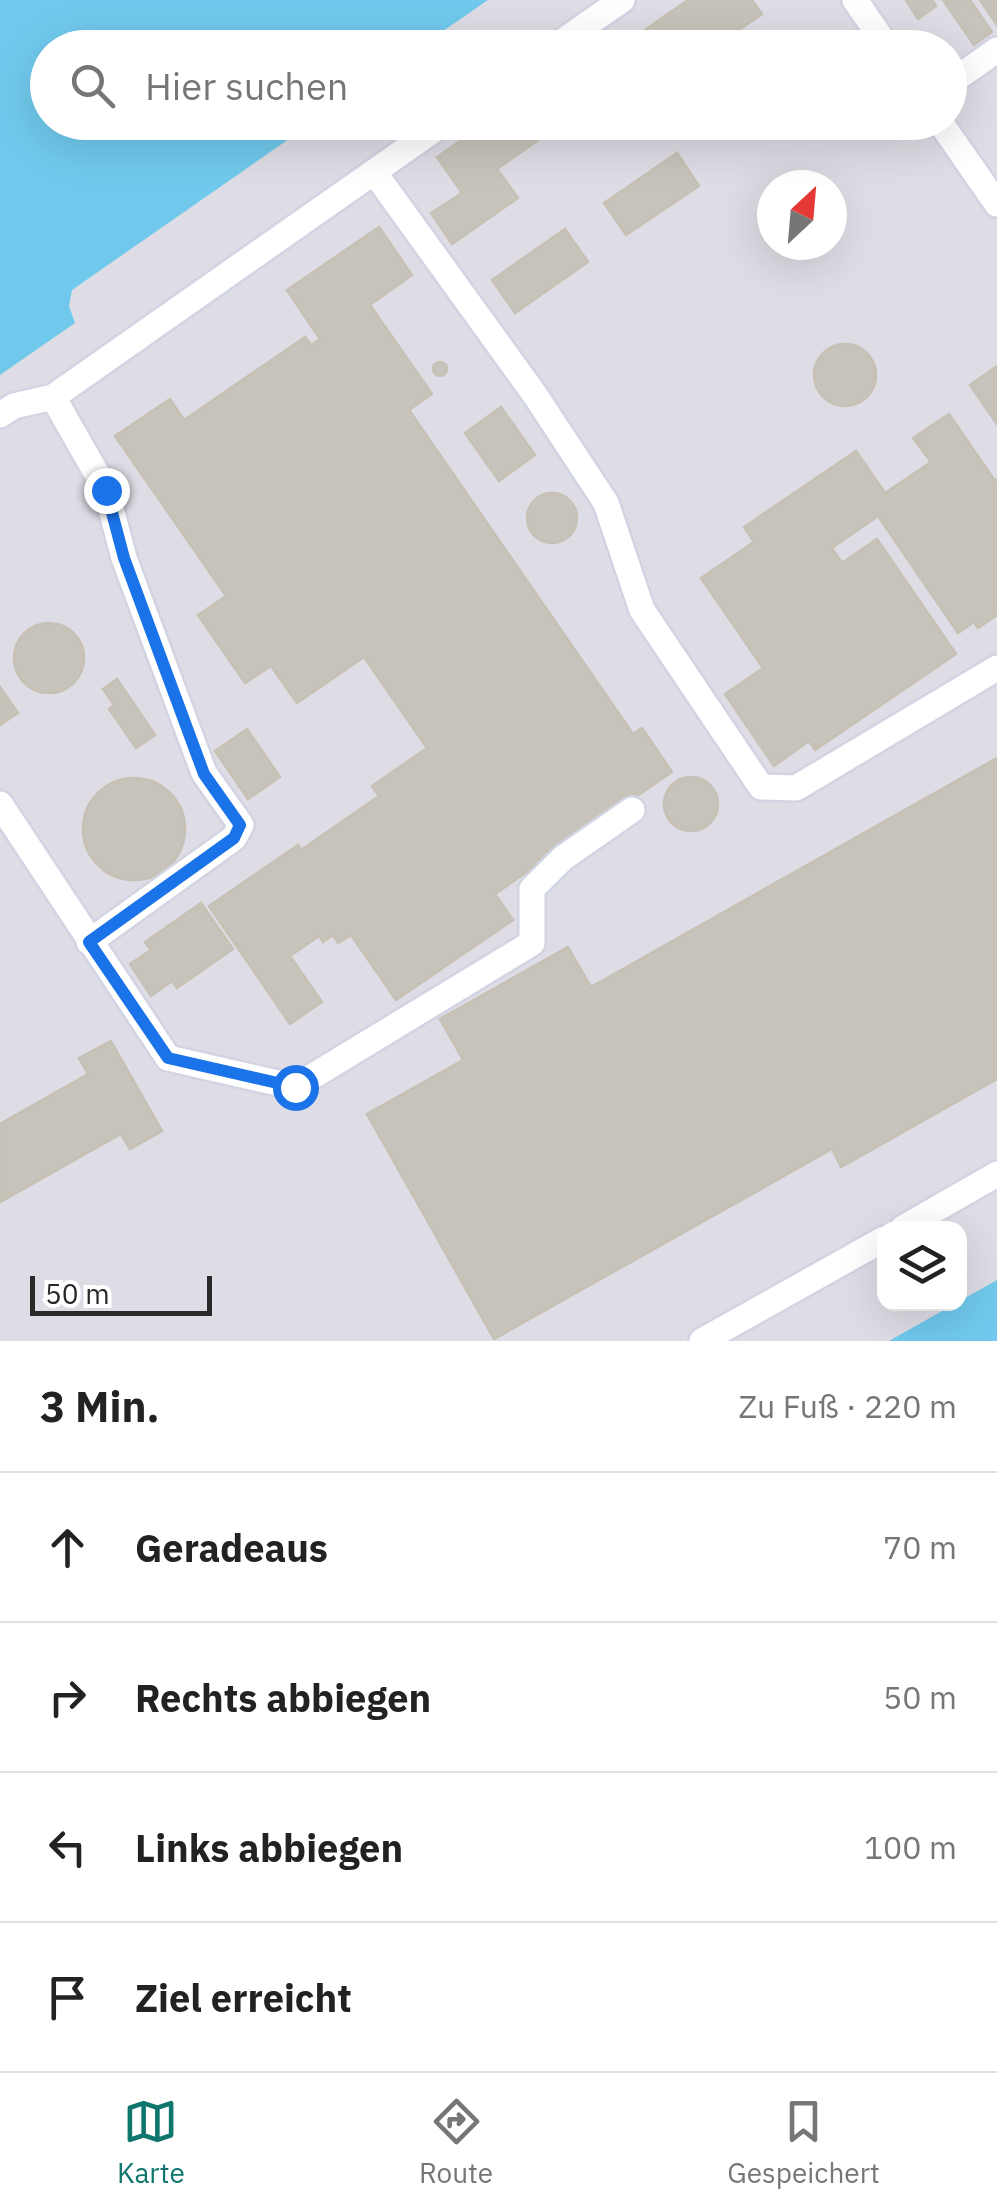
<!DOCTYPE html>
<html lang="de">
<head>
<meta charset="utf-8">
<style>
  body { margin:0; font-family:"IBM Plex Sans",sans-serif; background:#f6f6f6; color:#222 }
  .controls { position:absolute; right:30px; bottom:30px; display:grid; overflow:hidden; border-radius:20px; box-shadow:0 10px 40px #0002 }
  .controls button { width:90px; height:90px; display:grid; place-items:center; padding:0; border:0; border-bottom:2px solid #e0e0e0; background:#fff; color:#222; font:50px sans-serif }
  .compass { position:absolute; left:757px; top:170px; width:90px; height:90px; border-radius:50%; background:#fff; box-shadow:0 10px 40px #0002; rotate:26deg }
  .scale { position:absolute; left:30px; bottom:25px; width:182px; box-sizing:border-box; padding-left:10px; border:5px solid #292929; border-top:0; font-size:28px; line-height:35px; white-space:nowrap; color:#292929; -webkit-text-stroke:8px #fff; paint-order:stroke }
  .stop { position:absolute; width:30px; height:30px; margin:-22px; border:8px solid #1a73e8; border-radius:50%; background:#fff }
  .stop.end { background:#1a73e8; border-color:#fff; box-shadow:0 2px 10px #0008 }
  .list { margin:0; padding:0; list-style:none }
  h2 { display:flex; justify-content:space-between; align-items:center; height:130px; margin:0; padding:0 40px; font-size:42px }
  h2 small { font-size:32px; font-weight:400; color:#767676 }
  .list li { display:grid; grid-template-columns:65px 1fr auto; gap:30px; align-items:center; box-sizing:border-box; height:150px; padding:0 40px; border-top:2px solid #e0e0e0 }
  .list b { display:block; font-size:38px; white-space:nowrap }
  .list em { font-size:32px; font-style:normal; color:#767676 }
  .icon { flex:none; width:55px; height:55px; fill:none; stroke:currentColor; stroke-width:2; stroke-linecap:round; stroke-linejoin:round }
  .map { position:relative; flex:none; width:997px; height:1341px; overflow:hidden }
  .search { position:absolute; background:#fff; box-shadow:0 10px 40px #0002; left:30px; right:30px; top:30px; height:110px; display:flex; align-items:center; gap:25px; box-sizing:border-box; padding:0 35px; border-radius:55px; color:#767676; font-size:38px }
  .sheet { height:730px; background:#fff }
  nav { display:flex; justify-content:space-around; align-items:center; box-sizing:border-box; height:140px; border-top:2px solid #e0e0e0; background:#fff; font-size:28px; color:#767676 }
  nav a { display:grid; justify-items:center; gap:5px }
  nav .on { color:#0f766e }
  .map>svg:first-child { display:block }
</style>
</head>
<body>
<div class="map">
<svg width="997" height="1341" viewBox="0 0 997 1341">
  <rect width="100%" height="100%" fill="#ebe5db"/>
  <path fill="#dedce4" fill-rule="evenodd" d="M488,0H997V1280L960,1301V1228H884V1304H956L889,1341H0V375L75,323L69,306L72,290L312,123L950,122V48L420,47ZM772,185H832V245H772Z"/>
  <g fill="#70c9ec">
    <polygon points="0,0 488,0 420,47 48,48 48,122 312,123 72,290 69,306 75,323 0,375"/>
    <polygon points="997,1280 997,1341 889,1341"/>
  </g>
  <g fill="#c7c3ba" stroke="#c7c1b5" stroke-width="2.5">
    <polygon points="688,0 752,0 762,14 713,48 619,48"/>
    <polygon points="906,0 932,0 936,6 918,19"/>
    <polygon points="943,0 970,0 992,32 974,45"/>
    <polygon points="980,0 997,0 997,25"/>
    <polygon points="487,122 564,122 497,169 518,198 452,244 431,213 462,193 437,157"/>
    <polygon points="677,153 699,186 626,235 604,203"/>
    <polygon points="379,227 412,275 370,305 432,394 409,410 633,734 642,728 672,772 495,894 513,920 396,1000 351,935 338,943 333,935 323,942 319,936 290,956 322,1002 290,1024 209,906 298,845 301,850 379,796 372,786 427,748 364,657 297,703 271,666 245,683 198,615 226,596 115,436 170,399 184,420 305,337 311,345 320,339 287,290"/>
    <polygon points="565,229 588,262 515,313 492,280"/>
    <circle cx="845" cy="375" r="31"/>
    <circle cx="440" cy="369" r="7"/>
    <polygon points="997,366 997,424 970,385"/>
    <polygon points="501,407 535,455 499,481 465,433"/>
    <polygon points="949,414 995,481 997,479 997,615 978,628 974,622 958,633 878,516 832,548 842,563 877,539 956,654 815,750 809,741 774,766 725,694 763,668 701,578 754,542 744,527 856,451 885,493 931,462 913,438"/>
    <circle cx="552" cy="518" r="25"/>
    <circle cx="49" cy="658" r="35"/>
    <polygon points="117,679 155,735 136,748 109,709 114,705 103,689"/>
    <polygon points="0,687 18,713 0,725"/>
    <polygon points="247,729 280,777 248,799 215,751"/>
    <polygon points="997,758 997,1079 841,1167 832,1149 494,1339 367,1114 463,1060 440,1019 568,947 591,987"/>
    <circle cx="691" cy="804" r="27"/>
    <circle cx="134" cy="829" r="51"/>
    <polygon points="201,903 233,949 177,988 172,981 151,996 130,964 151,950 145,942"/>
    <polygon points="111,1041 162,1131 130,1149 121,1134 0,1202 0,1124 88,1074 79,1058"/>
  </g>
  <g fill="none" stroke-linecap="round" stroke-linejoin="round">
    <g stroke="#d1d4e2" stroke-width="30">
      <g id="minor">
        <polyline points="855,0 888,48"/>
        <polyline points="553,48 622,0"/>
        <polyline points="950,83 997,50"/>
        <polyline points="940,122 997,204"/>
        <polyline points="374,172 535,395 606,503 642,610 761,787 796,788 997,668"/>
        <polyline points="53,397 106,490 124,558 204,773 241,825 234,838 89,942"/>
        <polyline points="0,415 14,406 53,397 445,122"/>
        <polyline points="0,804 168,1058 295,1087 532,943 532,889 563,858 632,810"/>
        <polyline points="903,1228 997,1174"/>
        <polyline points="702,1341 884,1239"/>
      </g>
    </g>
    <use href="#minor" stroke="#fff" stroke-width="25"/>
  </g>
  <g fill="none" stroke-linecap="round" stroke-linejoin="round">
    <polyline stroke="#1a73e8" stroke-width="12" points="106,490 124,558 204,774 240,825 234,838 89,942 168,1058 295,1087"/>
  </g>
</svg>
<div class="controls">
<button><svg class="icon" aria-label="layers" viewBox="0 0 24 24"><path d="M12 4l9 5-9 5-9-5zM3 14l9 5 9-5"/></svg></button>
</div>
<svg class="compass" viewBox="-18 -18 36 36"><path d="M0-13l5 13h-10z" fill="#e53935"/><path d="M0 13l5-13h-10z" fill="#767676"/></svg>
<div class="scale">50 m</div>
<div class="stop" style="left:295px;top:1087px"></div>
<div class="stop end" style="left:106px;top:490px"></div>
<div class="search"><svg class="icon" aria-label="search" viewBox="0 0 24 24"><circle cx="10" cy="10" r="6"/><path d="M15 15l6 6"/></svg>Hier suchen</div>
</div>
<section class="sheet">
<h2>3 Min.<small>Zu Fuß · 220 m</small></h2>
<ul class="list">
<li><svg class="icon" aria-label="ahead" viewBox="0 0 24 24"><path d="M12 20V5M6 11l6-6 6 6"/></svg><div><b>Geradeaus</b></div><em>70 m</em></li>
<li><svg class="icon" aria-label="right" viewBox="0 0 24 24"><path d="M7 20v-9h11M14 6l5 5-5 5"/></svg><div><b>Rechts abbiegen</b></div><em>50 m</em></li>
<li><svg class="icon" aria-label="left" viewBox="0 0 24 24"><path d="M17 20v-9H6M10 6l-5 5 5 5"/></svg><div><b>Links abbiegen</b></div><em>100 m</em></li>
<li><svg class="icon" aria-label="arrive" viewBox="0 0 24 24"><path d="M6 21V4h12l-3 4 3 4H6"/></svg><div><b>Ziel erreicht</b></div></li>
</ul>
</section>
<nav>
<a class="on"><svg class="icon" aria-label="map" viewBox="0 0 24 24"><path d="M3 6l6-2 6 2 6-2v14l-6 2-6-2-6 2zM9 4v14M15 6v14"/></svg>Karte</a>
<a><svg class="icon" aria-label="directions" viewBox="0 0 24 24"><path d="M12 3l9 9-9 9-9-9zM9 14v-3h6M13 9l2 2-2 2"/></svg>Route</a>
<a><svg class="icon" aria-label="saved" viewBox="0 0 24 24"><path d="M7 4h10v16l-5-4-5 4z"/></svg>Gespeichert</a>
</nav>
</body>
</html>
